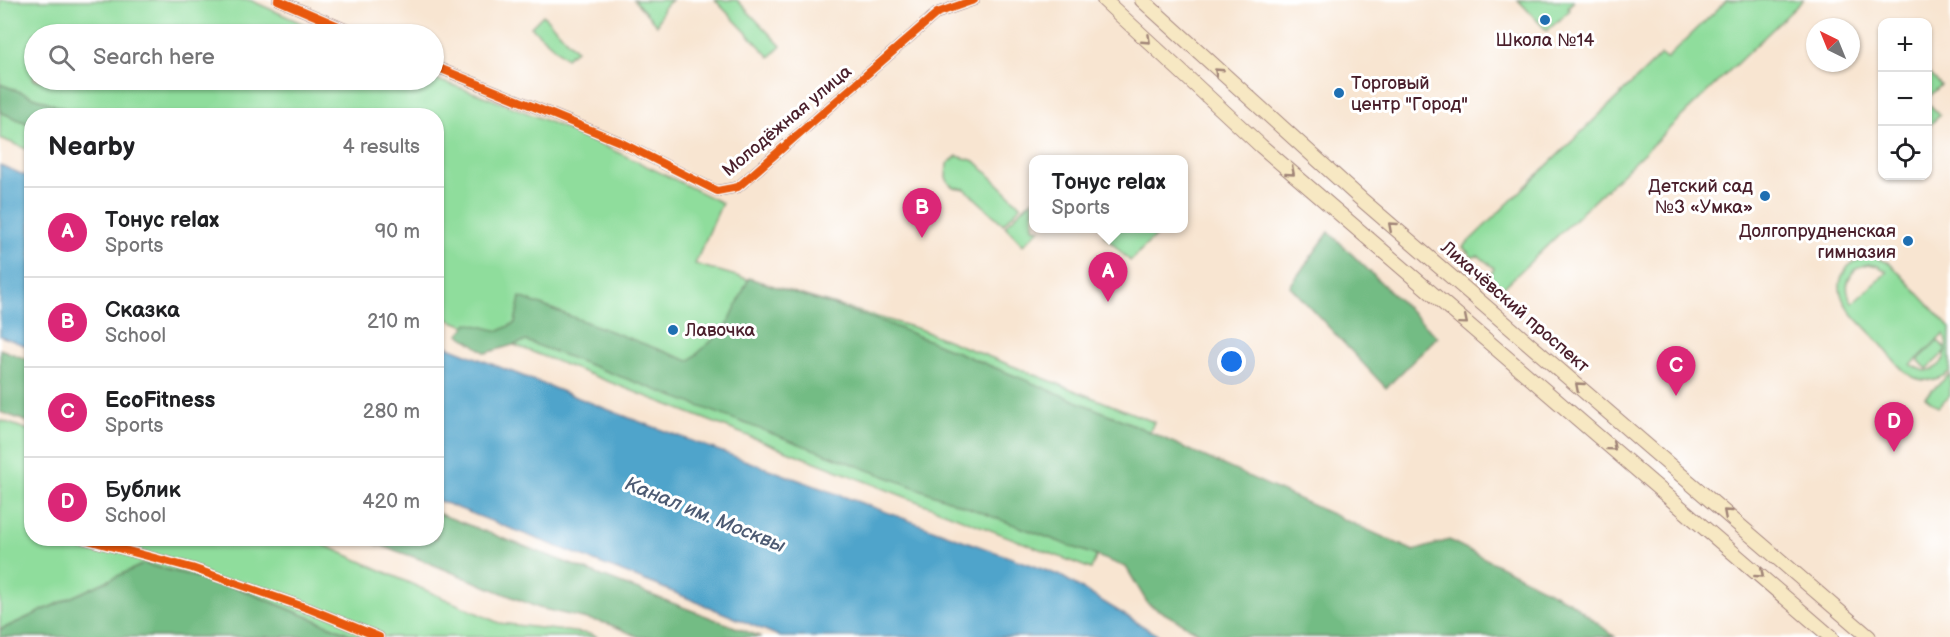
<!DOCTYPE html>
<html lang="en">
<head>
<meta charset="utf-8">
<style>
  body { margin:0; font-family:"Balsamiq Sans",sans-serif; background:#f6f6f6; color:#202124 }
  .controls { position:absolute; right:18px; top:18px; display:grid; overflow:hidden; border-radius:12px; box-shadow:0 2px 4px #0004 }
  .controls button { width:54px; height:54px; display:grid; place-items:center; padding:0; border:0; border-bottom:2px solid #e0e0e0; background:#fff; color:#202124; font:30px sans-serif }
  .compass { position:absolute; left:1806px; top:18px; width:54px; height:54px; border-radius:50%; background:#fff; box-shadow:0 2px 4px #0004; rotate:317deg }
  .you { position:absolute; left:1232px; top:362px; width:21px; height:21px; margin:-15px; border:4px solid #fff; border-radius:50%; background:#1a73e8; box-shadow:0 0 0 9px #1a73e833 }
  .badge { display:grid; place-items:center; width:39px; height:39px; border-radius:50%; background:#db2777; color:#fff; font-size:20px; font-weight:700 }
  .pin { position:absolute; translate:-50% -50px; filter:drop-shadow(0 2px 3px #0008) }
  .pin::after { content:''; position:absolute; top:32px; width:21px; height:18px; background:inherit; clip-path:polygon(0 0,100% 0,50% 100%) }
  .popup { position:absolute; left:1029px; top:155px; width:159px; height:78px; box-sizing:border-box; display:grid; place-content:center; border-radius:12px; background:#fff; filter:drop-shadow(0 2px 4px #0005); font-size:20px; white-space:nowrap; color:#757577 }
  .popup b { font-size:22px; color:#202124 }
  .popup::after { content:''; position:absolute; left:50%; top:100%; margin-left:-12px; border:12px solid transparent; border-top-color:#fff }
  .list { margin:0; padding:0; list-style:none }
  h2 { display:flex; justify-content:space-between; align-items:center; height:78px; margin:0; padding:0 24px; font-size:26px }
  h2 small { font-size:20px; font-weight:400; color:#757577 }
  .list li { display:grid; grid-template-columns:39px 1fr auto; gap:18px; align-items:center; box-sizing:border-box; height:90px; padding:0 24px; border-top:2px solid #e0e0e0 }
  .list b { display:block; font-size:22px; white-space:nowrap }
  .list p { margin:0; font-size:20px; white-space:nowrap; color:#757577 }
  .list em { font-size:20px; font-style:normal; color:#757577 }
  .icon { flex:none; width:33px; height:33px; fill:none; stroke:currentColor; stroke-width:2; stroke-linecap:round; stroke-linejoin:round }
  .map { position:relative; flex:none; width:1950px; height:637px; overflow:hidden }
  .search { position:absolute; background:#fff; box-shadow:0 2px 4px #0004; left:24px; top:24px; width:420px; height:66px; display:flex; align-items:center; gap:15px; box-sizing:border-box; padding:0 21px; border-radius:33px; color:#757577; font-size:22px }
  .panel { position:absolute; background:#fff; box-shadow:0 2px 4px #0004; left:24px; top:108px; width:420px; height:438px; border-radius:24px }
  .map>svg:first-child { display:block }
</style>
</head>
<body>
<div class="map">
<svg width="1950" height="637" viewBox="0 0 1950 637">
  <rect width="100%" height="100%" fill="#fff"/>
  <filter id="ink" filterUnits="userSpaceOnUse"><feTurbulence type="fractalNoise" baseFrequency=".0167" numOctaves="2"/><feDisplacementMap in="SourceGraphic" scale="12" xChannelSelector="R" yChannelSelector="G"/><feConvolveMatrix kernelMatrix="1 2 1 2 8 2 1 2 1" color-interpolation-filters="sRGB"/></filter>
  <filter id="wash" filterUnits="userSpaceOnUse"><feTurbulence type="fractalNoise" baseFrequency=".008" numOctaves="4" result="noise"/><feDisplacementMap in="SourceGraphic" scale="24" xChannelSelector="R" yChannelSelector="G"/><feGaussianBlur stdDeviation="1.35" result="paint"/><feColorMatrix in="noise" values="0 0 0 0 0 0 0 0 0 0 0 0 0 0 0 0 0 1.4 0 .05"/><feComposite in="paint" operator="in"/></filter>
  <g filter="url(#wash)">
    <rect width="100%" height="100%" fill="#f8e5d1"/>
    <g fill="#8fdd9c" stroke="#6c7e64" stroke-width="1.5" fill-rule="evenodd">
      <path d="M0,0H250L326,34H34V80L434,79C534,111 628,156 722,203L695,264L919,329L1154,422L1091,569L437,315L436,116H32L31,151L0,138Z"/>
      <polygon points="634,0 672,0 663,8 657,25"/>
      <polygon points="715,0 737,0 781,46 770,57"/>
      <polygon points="1518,0 1573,0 1574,1 1568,7 1570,10 1547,31"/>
      <polygon points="1727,0 1803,0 1501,290 1489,278 1494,268 1479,256 1472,257 1463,247 1661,55 1666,59"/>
      <polygon points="543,15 576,50 566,58 531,27"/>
      <polygon points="1928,72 1941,85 1930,96 1928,93"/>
      <polygon points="1930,105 1940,115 1929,126 1928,108"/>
      <polygon points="957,156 975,161 1021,206 1003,224 965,189 953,187 948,182 946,177 947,164"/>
      <polygon points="1033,199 1033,228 1040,229 1023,245 1005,226"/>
      <polygon points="1111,229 1111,228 1163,229 1130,261 1104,235"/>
      <path d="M1871,256L1890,263L1950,328V371C1941,379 1928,383 1915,378C1901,372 1889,353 1879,342C1863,324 1828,299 1844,272C1850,262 1860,258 1871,256ZM1868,264L1878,266L1887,272L1853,303C1841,287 1849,268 1868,264ZM1944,334C1950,350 1945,369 1925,371L1911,365Z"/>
      <polygon points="1938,341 1947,350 1927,369 1918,360"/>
      <polygon points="1950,374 1950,396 1938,407 1925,397"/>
      <polygon points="0,420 31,431 32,538 311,539 499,623 590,634 598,637 357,637 233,586 144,564 0,630"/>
    </g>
    <g fill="#73bc84" stroke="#5e6e58" stroke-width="1.5">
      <polygon points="0,84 81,115 32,116 31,125 0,112"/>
      <polygon points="1329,232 1437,337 1386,388 1290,286"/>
      <polygon points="749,278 884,322 1132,424 1414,551 1449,540 1570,602 1615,637 1206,637 1148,604 1126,567 526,341 486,353 459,334 468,323 499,331 515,323 520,297 689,361 726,328"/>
      <polygon points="0,349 31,361 31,423 0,412"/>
      <polygon points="437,513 761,637 639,637 609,624 539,608 417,558 362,539 436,538"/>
      <polygon points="144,564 232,586 357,637 0,637 0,630"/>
    </g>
    <g fill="#50a4cb" stroke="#4d627b" stroke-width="1.5">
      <polygon points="0,165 31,178 31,348 0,336"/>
      <polygon points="436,342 632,419 1061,576 1161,637 781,637 656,585 437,500"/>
    </g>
  </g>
  <g filter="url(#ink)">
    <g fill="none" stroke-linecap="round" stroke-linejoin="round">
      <g stroke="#a1827e" stroke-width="12">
        <g id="street">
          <polyline points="278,0 357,34"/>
          <polyline points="434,66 620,142 717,191 738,187 937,13 974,0"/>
          <polyline points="80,538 192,568 310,609 379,637"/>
        </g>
      </g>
      <g stroke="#a1827e" stroke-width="16">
        <g id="secondary">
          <polyline points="1104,0 1261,146 1831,637"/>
          <polyline points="1142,0 1361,199 1869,637"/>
        </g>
      </g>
      <use href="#street" stroke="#fff" stroke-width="9"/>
      <use href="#secondary" stroke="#f7e8c3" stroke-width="14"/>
      <g stroke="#fff" stroke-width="11">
        <g id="cycleway">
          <polyline points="278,0 357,34"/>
          <polyline points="434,66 620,142 717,191 738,187 937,13 974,0"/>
          <polyline points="80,538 192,568 310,609 379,637"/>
        </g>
      </g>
      <use href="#cycleway" stroke="#e8590c" stroke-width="8"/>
    </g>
    <defs><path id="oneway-chevron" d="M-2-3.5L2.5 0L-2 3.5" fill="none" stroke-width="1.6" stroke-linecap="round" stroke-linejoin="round" transform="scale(1.5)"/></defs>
    <g stroke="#a08477">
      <use href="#oneway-chevron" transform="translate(1147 40) rotate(43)"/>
      <use href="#oneway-chevron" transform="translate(1218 72) rotate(-137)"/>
      <use href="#oneway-chevron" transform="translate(1291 172) rotate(41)"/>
      <use href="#oneway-chevron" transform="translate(1392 226) rotate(-139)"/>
      <use href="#oneway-chevron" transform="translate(1464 321) rotate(40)"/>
      <use href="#oneway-chevron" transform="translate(1579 386) rotate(-139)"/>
      <use href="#oneway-chevron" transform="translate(1612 447) rotate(40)"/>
      <use href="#oneway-chevron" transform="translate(1727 513) rotate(-139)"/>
      <use href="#oneway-chevron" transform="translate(1760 574) rotate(41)"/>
    </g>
  </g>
  <g fill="#1f6fb2" stroke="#fff" stroke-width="2">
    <circle cx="1545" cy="20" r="6"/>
    <circle cx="1339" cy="93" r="6"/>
    <circle cx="1765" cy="196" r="6"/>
    <circle cx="1908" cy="241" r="6"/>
    <circle cx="673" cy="330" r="6"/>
  </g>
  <g text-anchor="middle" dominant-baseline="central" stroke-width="6" stroke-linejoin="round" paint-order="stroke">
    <g font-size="18" fill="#4a1f2b" stroke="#fff" text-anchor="start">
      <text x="1545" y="40" text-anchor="middle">Школа №14</text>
      <text x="1351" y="83">Торговый<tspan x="1351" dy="21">центр "Город"</tspan></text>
      <text x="1753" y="186" text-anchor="end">Детский сад<tspan x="1753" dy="21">№3 «Умка»</tspan></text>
      <text x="1896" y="231" text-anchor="end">Долгопрудненская<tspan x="1896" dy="21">гимназия</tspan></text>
      <text x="685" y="330">Лавочка</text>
    </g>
    <g font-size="18" fill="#4a1f2b" stroke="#fff">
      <text transform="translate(787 121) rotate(-40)">Молодёжная улица</text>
      <text transform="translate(1515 307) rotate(41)">Лихачёвский проспект</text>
    </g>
    <g font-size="20" font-style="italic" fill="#4d5b73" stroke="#fff">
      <text transform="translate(705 515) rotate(22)">Канал им. Москвы</text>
    </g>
  </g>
</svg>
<div class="controls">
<button>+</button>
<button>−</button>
<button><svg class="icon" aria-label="locate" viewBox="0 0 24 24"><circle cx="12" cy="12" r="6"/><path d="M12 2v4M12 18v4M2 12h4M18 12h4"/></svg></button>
</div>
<svg class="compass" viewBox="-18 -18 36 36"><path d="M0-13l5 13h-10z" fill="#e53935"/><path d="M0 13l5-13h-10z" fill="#757577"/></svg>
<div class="you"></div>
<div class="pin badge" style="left:1108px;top:302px">A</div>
<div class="popup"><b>Тонус relax</b>Sports</div>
<div class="pin badge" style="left:922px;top:238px">B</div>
<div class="pin badge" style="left:1676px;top:396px">C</div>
<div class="pin badge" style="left:1894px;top:452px">D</div>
<div class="search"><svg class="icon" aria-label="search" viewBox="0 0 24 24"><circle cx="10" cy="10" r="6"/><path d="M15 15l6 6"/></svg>Search here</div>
<section class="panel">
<h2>Nearby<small>4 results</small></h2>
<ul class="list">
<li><span class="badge">A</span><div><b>Тонус relax</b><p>Sports</p></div><em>90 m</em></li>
<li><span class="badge">B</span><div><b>Сказка</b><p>School</p></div><em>210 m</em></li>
<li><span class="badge">C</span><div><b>EcoFitness</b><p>Sports</p></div><em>280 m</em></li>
<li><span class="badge">D</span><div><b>Бублик</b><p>School</p></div><em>420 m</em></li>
</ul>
</section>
</div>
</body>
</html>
